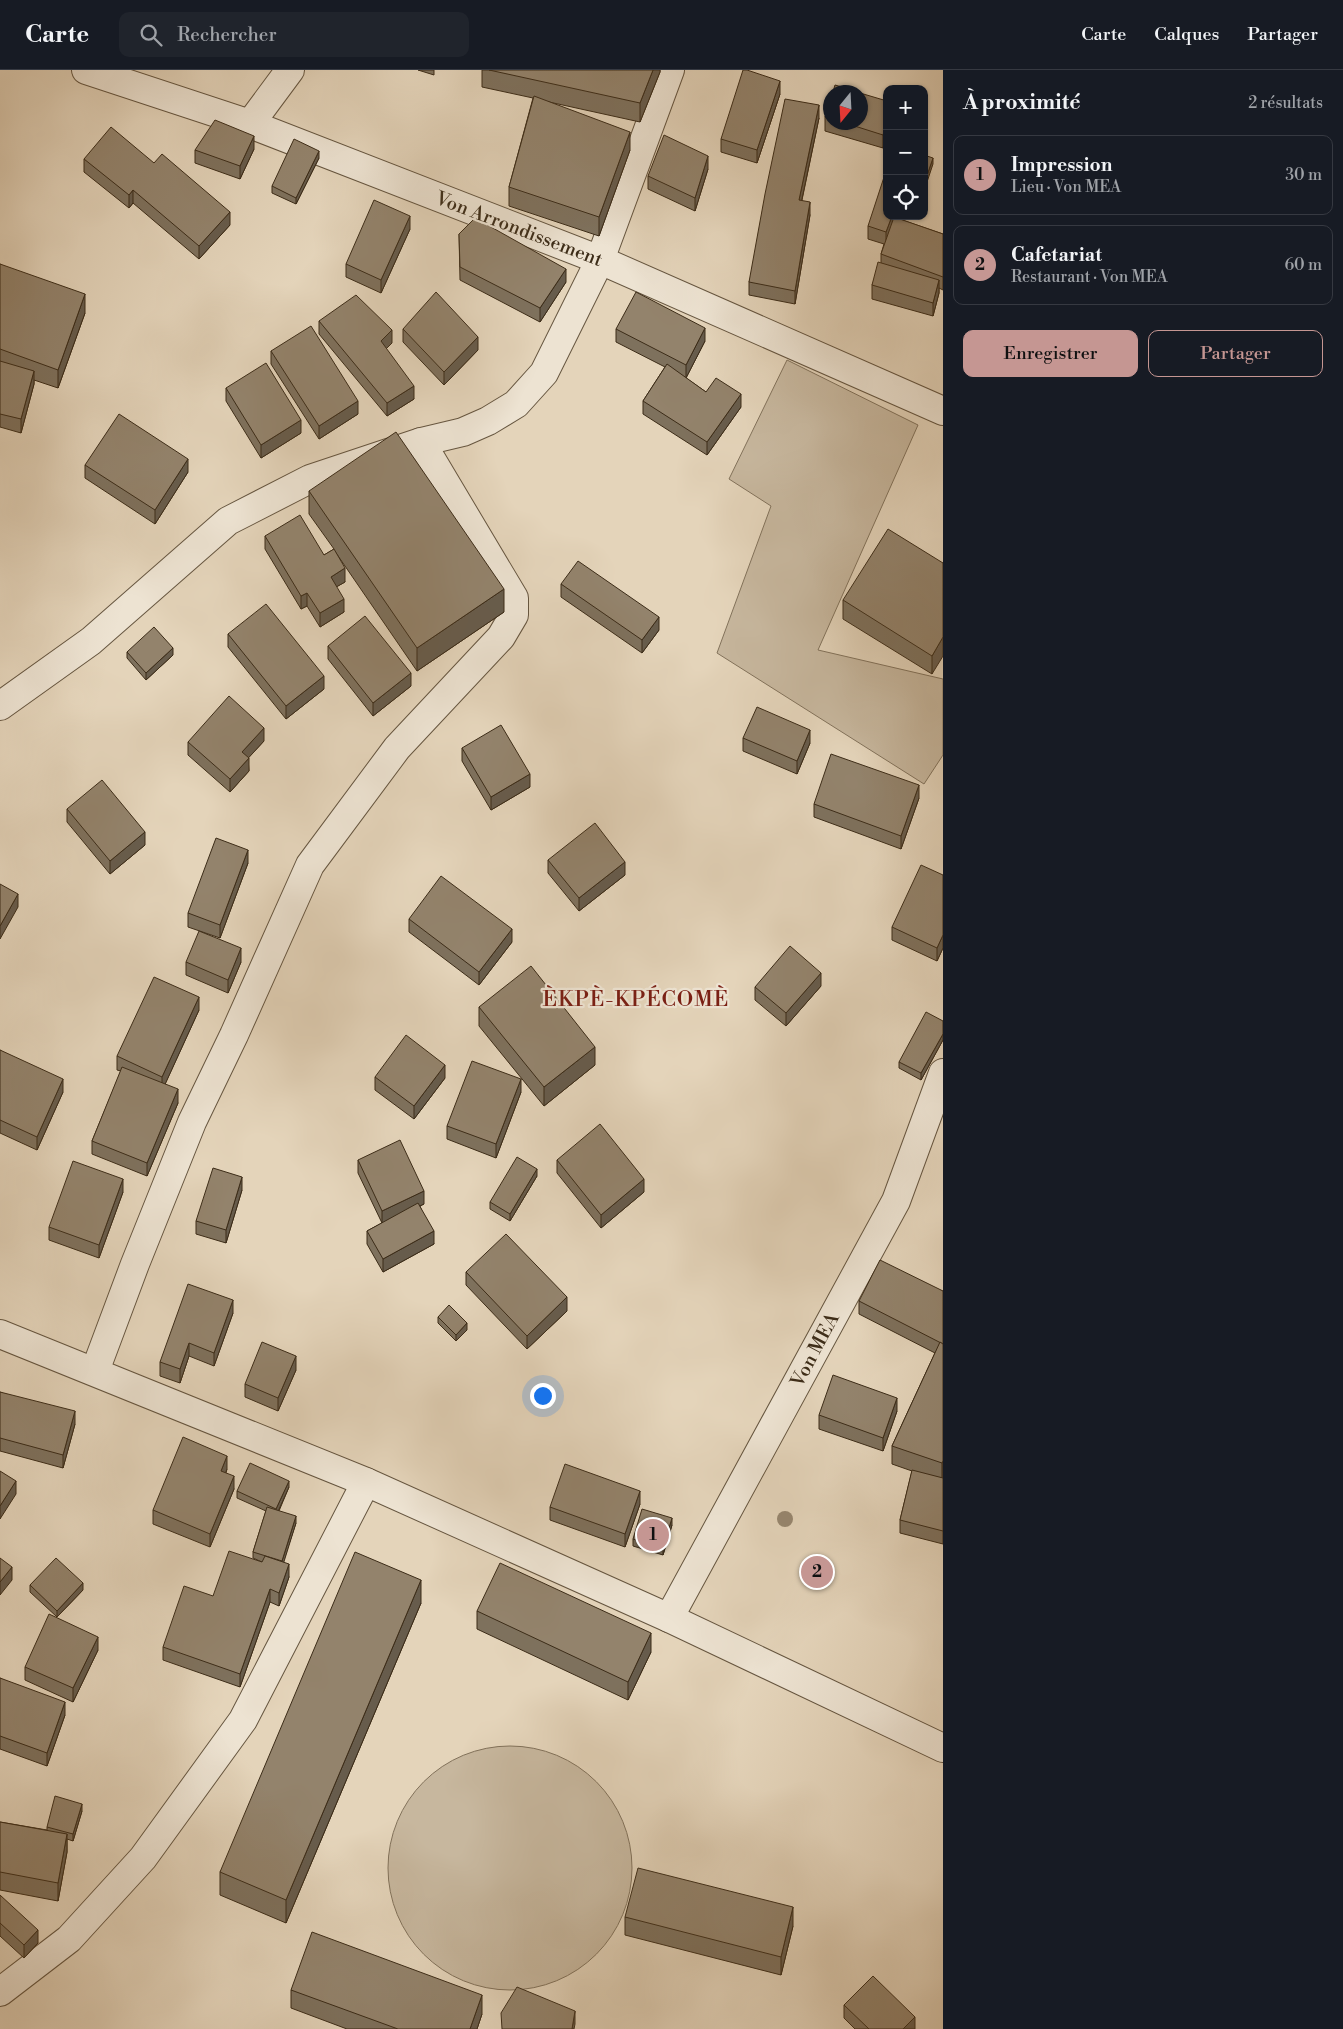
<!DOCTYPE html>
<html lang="fr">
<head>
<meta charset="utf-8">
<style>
  body { margin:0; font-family:"Libre Bodoni",serif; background:#20242c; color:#f1f3f6 }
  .controls { position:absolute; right:15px; top:15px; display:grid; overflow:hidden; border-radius:10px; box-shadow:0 1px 4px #0004 }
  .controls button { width:45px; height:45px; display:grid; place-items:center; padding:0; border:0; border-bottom:1px solid #363941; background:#171b24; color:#f1f3f6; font:25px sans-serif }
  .compass { position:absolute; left:823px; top:15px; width:45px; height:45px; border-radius:50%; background:#171b24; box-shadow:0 1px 4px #0004; rotate:198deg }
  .you { position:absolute; left:542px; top:1325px; width:18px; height:18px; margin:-12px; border:4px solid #fff; border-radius:50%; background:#1a73e8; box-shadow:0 0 0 8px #1a73e833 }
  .badge { display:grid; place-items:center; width:32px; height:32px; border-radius:50%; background:#c59692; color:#111; font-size:16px; font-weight:700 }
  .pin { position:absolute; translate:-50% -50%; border:2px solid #fff; box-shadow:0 1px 5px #0006 }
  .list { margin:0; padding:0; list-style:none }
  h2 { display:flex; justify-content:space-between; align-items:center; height:65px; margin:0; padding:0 20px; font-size:21px }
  h2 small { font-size:16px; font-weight:400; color:#9ea1a6 }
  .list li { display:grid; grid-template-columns:32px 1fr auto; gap:15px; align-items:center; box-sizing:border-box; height:80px; margin:0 10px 10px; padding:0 10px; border:1px solid #363941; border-radius:10px }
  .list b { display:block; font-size:19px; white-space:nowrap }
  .list p { margin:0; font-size:16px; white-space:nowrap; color:#9ea1a6 }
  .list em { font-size:16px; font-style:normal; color:#9ea1a6 }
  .actions { display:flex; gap:10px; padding:15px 20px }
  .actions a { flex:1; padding:11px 0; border:1px solid #c59692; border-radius:10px; text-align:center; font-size:18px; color:#c59692 }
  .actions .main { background:#c59692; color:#111 }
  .icon { flex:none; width:28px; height:28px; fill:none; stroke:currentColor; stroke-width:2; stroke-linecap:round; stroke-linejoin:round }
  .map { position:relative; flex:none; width:943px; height:1959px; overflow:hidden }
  header { display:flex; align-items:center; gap:30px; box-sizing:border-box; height:70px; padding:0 25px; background:#171b24; border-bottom:1px solid #363941 }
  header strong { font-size:24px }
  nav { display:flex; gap:28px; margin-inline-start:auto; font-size:18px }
  .search { width:350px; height:45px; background:#20242c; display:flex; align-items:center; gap:12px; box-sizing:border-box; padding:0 18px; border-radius:10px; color:#9ea1a6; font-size:19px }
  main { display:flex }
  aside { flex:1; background:#171b24 }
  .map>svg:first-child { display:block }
</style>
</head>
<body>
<header>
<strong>Carte</strong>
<div class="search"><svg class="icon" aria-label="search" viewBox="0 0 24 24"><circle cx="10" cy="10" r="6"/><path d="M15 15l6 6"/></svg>Rechercher</div>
<nav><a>Carte</a><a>Calques</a><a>Partager</a></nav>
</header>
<main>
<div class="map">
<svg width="943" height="1959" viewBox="0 0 943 1959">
  <rect width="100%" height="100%" fill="#e4d4ba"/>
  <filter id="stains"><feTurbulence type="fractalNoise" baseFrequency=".004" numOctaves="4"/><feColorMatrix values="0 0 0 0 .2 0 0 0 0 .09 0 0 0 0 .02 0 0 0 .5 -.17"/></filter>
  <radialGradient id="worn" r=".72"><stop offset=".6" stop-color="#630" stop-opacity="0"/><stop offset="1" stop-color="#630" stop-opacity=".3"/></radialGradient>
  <g fill="#c7b79e" stroke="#82725b">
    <polygon points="787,290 918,355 818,580 943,609 943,685 924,714 717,583 771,436 729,409"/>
    <circle cx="510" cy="1798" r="122"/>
  </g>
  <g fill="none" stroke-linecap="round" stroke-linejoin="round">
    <g stroke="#665640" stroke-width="30">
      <g id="street">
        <polyline points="86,0 250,54 600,190 943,341"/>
        <polyline points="250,54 290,0"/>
        <polyline points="0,636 91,571 228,451 310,409 421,372 463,362 488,351 516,334 544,303 600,190 670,0"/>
        <polyline points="0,1264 366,1412 669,1548 943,1678"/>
        <polyline points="95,1301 135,1194 192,1052 234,965 310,795 397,678 501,567 514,545 514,528 421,372"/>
        <polyline points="669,1548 896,1131 943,1003"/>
        <polyline points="0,1922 69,1869 143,1788 243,1650 366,1412"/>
      </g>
    </g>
    <use href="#street" stroke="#ede3d2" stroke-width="28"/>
  </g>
  <circle fill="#978770" cx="785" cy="1449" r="8"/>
  <g fill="#7e715d" stroke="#3c2c18">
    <polygon points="418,0 434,0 434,5"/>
    <polygon points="482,0 660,0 660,2 640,52 549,32 630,80 599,166 509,136 509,117 533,28 482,17"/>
    <polygon points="780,24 757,93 721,82 721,69"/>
    <polygon points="830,30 830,52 860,52 887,31 887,64 883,78 825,61 825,47"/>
    <polygon points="819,48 802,130 810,145 795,234 749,225 749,212"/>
    <polygon points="254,79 240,109 195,93 195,80"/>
    <polygon points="319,88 296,134 272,123 272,116"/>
    <polygon points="84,89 230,155 199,189 133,133 129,138 84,102"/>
    <polygon points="708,99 695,141 648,119 648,106"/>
    <polygon points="887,146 896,146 896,148 943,164 943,220 939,218 939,223 933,246 872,229 872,215 881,193 881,184 884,174 868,169 868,156"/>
    <polygon points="410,159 381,223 346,207 346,194"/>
    <polygon points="459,164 566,212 540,252 460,210"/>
    <polygon points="0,194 85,243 58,318 34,310 34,314 21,363 0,357"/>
    <polygon points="319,251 392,273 386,279 414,329 387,346 319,264"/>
    <polygon points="403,259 478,280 444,315 403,272"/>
    <polygon points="616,259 705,271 686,308 706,322 741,337 707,385 643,344 643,331 665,297 616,272"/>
    <polygon points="271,281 358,344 319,369 271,294"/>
    <polygon points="226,318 301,363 261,388 226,331"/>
    <polygon points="85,395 188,402 155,454 85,408"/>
    <polygon points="309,421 504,542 417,601 334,480 345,512 336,517 344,542 320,557 307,536 301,539 265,479 265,466 324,485 334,479 309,444"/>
    <polygon points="943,493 932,604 843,549 843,530"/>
    <polygon points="561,514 659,560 642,583 561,527"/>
    <polygon points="228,564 324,619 286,649 228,577"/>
    <polygon points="328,576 411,616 373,646 328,589"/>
    <polygon points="127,582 173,585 146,610 127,588"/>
    <polygon points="743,668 810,673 797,704 743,681"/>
    <polygon points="264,671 248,688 249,701 230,722 188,685 188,672"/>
    <polygon points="462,678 530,717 491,740 462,691"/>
    <polygon points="919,728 901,779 814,747 814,734"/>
    <polygon points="67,739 145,775 110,804 67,752"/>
    <polygon points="548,790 625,805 579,841 548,803"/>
    <polygon points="248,793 220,868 188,857 188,843"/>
    <polygon points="943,805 943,878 937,891 892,870 892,857"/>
    <polygon points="409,849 512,872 479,915 409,862"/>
    <polygon points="186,892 241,892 228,923 186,905"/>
    <polygon points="821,916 786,956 755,930 755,917"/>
    <polygon points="479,937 595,995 544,1036 479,956"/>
    <polygon points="199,940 165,1014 178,1033 147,1106 92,1084 92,1071 121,1001 117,1000 117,986"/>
    <polygon points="943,951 943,970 921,1010 899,998 899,992"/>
    <polygon points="0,980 63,1022 37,1080 0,1063"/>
    <polygon points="375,1007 445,1008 414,1049 375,1020"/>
    <polygon points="521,1022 496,1088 447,1069 447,1056"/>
    <polygon points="358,1090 424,1134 420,1136 434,1174 383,1202 367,1174 367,1161 382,1153 358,1103"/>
    <polygon points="557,1090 644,1122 601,1158 557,1103"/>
    <polygon points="537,1106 510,1151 490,1139 490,1132"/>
    <polygon points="242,1120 226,1173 196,1164 196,1151"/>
    <polygon points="123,1122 99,1188 49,1170 49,1157"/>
    <polygon points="466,1202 567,1241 527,1279 466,1215"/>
    <polygon points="943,1221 943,1474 900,1463 900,1450 912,1401 892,1394 892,1376 935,1283 859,1244 859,1231"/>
    <polygon points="233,1243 214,1296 189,1286 180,1313 160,1306 160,1292"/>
    <polygon points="438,1247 467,1260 456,1271 438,1253"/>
    <polygon points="296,1300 278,1341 245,1327 245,1314"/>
    <polygon points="0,1322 75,1354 63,1398 0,1381"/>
    <polygon points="897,1341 883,1381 819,1359 819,1345"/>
    <polygon points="227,1399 226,1403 234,1419 210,1477 153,1454 153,1440"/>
    <polygon points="289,1417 279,1441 296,1453 283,1492 289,1507 279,1536 270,1532 240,1617 163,1590 163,1577 213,1526 262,1492 253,1488 253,1482 266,1441 237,1428 237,1421"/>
    <polygon points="640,1434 625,1477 550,1450 550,1437"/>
    <polygon points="672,1455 663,1485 633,1476 633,1469"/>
    <polygon points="30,1515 83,1520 57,1547 30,1522"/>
    <polygon points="421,1533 286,1853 220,1825 220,1802"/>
    <polygon points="477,1541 651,1582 628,1630 477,1559"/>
    <polygon points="98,1580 73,1632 25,1610 25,1597"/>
    <polygon points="0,1608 65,1645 47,1696 0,1679"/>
    <polygon points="82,1741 73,1771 67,1769 67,1782 58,1831 0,1820 0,1752 47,1760 47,1757"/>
    <polygon points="0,1825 38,1873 24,1888 0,1866"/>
    <polygon points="625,1847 793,1856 781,1905 625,1865"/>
    <polygon points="291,1920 482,1944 477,1959 347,1959 291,1938"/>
    <polygon points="844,1935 915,1959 855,1959 844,1948"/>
  </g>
  <g fill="#675c4c" stroke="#3c2c18">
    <polygon points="653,0 660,0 660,2 640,52 640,33"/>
    <polygon points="780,11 780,24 757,93 757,80"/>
    <polygon points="819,35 819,48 799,143 799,130"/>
    <polygon points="887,51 887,64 883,78 883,65"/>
    <polygon points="630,62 630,80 599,166 599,147"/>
    <polygon points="254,66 254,79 240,109 240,96"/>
    <polygon points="319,81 319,88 296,134 296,128"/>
    <polygon points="708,86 708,99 695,141 695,128"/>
    <polygon points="933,88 933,94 924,121 924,114"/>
    <polygon points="133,120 133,133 129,138 129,125"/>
    <polygon points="810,132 810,145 795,234 795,221"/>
    <polygon points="230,142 230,155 199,189 199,176"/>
    <polygon points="410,146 410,159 381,223 381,210"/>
    <polygon points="892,146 896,146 886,175 886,162"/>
    <polygon points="566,199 566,212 540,252 540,238"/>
    <polygon points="939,210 939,223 933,246 933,233"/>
    <polygon points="85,224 85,243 58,318 58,300"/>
    <polygon points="705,258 705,271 686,308 686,295"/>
    <polygon points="392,260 392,273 381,284 381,271"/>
    <polygon points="478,267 478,280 444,315 444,302"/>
    <polygon points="34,301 34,314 21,363 21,349"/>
    <polygon points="414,316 414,329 387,346 387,333"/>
    <polygon points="741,324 741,337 707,385 707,372"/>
    <polygon points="358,331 358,344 319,369 319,356"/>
    <polygon points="301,350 301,363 261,388 261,375"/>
    <polygon points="188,389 188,402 155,454 155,440"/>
    <polygon points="345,498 345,512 331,520 331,507"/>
    <polygon points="504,519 504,542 417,601 417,578"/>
    <polygon points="307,523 307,536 301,539 301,526"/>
    <polygon points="344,529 344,542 320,557 320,543"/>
    <polygon points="659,547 659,560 642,583 642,570"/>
    <polygon points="943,567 943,586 932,604 932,586"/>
    <polygon points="173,578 173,585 146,610 146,603"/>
    <polygon points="411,603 411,616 373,646 373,633"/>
    <polygon points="324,606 324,619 286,649 286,636"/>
    <polygon points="264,658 264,671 242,695 242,682"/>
    <polygon points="810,660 810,673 797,704 797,691"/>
    <polygon points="249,688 249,701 230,722 230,709"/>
    <polygon points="530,704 530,717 491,740 491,727"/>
    <polygon points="919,715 919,728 901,779 901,766"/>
    <polygon points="145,762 145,775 110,804 110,791"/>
    <polygon points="248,780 248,793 220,868 220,855"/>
    <polygon points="625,792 625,805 579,841 579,828"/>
    <polygon points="18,824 18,837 0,869 0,856"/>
    <polygon points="512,859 512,872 479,915 479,902"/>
    <polygon points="943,865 943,878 937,891 937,878"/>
    <polygon points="241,878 241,892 228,923 228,910"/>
    <polygon points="821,903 821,916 786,956 786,943"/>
    <polygon points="199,927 199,940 162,1021 162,1007"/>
    <polygon points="943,964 943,970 921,1010 921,1003"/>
    <polygon points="595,977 595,995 544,1036 544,1017"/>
    <polygon points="445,995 445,1008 414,1049 414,1036"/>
    <polygon points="63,1009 63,1022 37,1080 37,1067"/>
    <polygon points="521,1009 521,1022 496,1088 496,1074"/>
    <polygon points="178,1019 178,1033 147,1106 147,1093"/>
    <polygon points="537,1099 537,1106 510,1151 510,1144"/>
    <polygon points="242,1107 242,1120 226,1173 226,1160"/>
    <polygon points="123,1109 123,1122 99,1188 99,1175"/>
    <polygon points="644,1109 644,1122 601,1158 601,1145"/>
    <polygon points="424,1121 424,1134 382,1154 382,1141"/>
    <polygon points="434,1161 434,1174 383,1202 383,1189"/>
    <polygon points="567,1227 567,1241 527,1279 527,1266"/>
    <polygon points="233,1230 233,1243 214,1296 214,1283"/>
    <polygon points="467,1253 467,1260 456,1271 456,1265"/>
    <polygon points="189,1273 189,1286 180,1313 180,1299"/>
    <polygon points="296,1286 296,1300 278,1341 278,1328"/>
    <polygon points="897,1328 897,1341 883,1381 883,1368"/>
    <polygon points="75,1341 75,1354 63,1398 63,1385"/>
    <polygon points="227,1386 227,1399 221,1414 221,1401"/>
    <polygon points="943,1391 943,1410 942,1412 942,1393"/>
    <polygon points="234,1406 234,1419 210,1477 210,1464"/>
    <polygon points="16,1411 16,1424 0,1449 0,1436"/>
    <polygon points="289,1411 289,1417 276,1446 276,1439"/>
    <polygon points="640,1421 640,1434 625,1477 625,1464"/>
    <polygon points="296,1446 296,1453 282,1498 282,1491"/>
    <polygon points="672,1448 672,1455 663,1485 663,1478"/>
    <polygon points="289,1494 289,1507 279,1536 279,1523"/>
    <polygon points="12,1497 12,1510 0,1525 0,1512"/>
    <polygon points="421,1510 421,1533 286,1853 286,1830"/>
    <polygon points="83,1513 83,1520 57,1547 57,1541"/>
    <polygon points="270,1519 270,1532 240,1617 240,1604"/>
    <polygon points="651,1563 651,1582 628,1630 628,1612"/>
    <polygon points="98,1567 98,1580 73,1632 73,1618"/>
    <polygon points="65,1632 65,1645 47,1696 47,1683"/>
    <polygon points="82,1734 82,1741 73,1771 73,1764"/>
    <polygon points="67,1764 67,1782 58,1831 58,1813"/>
    <polygon points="793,1837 793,1856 781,1905 781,1887"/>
    <polygon points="38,1860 38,1873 24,1888 24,1875"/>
    <polygon points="482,1925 482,1944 477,1959 470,1959"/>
    <polygon points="575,1941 575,1954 574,1959 572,1959"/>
    <polygon points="915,1947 915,1959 903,1959"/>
  </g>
  <g fill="#93836c" stroke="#3c2c18">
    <polygon points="489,0 653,0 640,33"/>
    <polygon points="743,0 747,0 780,11 757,80 721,69"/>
    <polygon points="835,15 859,22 833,22"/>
    <polygon points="860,23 887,31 887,51 883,65 842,52 860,52"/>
    <polygon points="534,26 630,62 599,147 509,117"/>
    <polygon points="785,29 819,35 799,130 810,132 795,221 749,212 765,124"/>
    <polygon points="830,30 830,49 825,47"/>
    <polygon points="215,50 254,66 240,96 195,80"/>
    <polygon points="111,57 154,93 162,84 230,142 199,176 133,120 129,125 84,89"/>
    <polygon points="664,65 708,86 695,128 648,106"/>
    <polygon points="294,69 319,81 296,128 272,116"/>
    <polygon points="924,85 933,88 924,114"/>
    <polygon points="887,98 887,146 892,146 886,162 868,156"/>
    <polygon points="374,130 410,146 381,210 346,194"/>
    <polygon points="894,147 943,164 943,207 881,184"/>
    <polygon points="475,148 566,199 540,238 460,197 459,164"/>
    <polygon points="878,192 939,210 933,233 872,215"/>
    <polygon points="0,194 85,224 58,300 0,279"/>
    <polygon points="436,222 478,267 444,302 403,259"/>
    <polygon points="636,222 705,258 686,295 616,259"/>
    <polygon points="356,225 392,260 381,271 414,316 387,333 319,251"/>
    <polygon points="311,256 358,331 319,356 271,281"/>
    <polygon points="0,291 34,301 21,349 0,344"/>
    <polygon points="266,293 301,350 261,375 226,318"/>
    <polygon points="667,294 706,322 716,308 741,324 707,372 643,331"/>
    <polygon points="119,344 188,389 155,440 85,395"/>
    <polygon points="396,362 504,519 417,578 309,421"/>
    <polygon points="300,445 324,485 334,479 345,498 331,507 344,529 320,543 307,523 301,526 265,466"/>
    <polygon points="888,459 943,493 943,567 932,586 843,530"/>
    <polygon points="578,491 659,547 642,570 561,514"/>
    <polygon points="266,534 324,606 286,636 228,564"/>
    <polygon points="365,546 411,603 373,633 328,576"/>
    <polygon points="154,557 173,578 146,603 127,582"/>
    <polygon points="229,626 264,658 242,682 249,688 230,709 188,672"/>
    <polygon points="757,637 810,660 797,691 743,668"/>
    <polygon points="501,655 530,704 491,727 462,678"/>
    <polygon points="831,684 919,715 901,766 814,734"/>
    <polygon points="102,710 145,762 110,791 67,739"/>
    <polygon points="595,753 625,792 579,828 548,790"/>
    <polygon points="216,768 248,780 220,855 188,843"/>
    <polygon points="921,795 943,805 943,865 937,878 892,857"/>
    <polygon points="441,806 512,859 479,902 409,849"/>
    <polygon points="0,814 18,824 0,856"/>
    <polygon points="199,861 241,878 228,910 186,892"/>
    <polygon points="790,876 821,903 786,943 755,917"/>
    <polygon points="531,896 595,977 544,1017 479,937"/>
    <polygon points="154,907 199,927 162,1007 117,986"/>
    <polygon points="926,942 943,951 943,964 921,1003 899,992"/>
    <polygon points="406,965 445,995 414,1036 375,1007"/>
    <polygon points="0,980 63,1009 37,1067 0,1050"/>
    <polygon points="472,991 521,1009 496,1074 447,1056"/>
    <polygon points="122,997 178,1019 147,1093 92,1071"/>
    <polygon points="600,1054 644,1109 601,1145 557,1090"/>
    <polygon points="400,1070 424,1121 382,1141 358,1090"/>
    <polygon points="517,1087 537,1099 510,1144 490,1132"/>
    <polygon points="73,1091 123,1109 99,1175 49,1157"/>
    <polygon points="213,1098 242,1107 226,1160 196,1151"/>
    <polygon points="418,1133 434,1161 383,1189 367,1161"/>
    <polygon points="506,1164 567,1227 527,1266 466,1202"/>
    <polygon points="880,1190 943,1221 943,1274 859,1231"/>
    <polygon points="188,1214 233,1230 214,1283 189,1273 180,1299 160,1292"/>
    <polygon points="449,1235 467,1253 456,1265 438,1247"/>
    <polygon points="262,1272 296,1286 278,1328 245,1314"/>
    <polygon points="940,1272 943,1274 943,1391 942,1393 892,1376"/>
    <polygon points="833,1305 897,1328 883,1368 819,1345"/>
    <polygon points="0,1322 75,1341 63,1385 0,1368"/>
    <polygon points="183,1367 227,1386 221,1401 234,1406 210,1464 153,1440"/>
    <polygon points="250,1393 289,1411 276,1439 237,1421"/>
    <polygon points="565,1394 640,1421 625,1464 550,1437"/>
    <polygon points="912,1400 943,1408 943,1461 900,1450"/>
    <polygon points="0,1401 16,1411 0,1436"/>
    <polygon points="267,1437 296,1446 282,1491 253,1482"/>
    <polygon points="642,1439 672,1448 663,1478 633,1469"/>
    <polygon points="229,1481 262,1492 265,1486 289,1494 279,1523 270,1519 240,1604 163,1577 184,1516 213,1526"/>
    <polygon points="355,1482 421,1510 286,1830 220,1802"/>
    <polygon points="0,1488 12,1497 0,1512"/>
    <polygon points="56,1488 83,1513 57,1541 30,1515"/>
    <polygon points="500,1493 651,1563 628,1612 477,1541"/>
    <polygon points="49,1544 98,1567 73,1618 25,1597"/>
    <polygon points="0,1608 65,1632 47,1683 0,1666"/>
    <polygon points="55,1726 82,1734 73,1764 47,1757"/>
    <polygon points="0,1752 67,1764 58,1813 0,1802"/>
    <polygon points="638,1798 793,1837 781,1887 625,1847"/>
    <polygon points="0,1825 38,1860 24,1875 0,1853"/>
    <polygon points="312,1862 482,1925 470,1959 398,1959 291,1920"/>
    <polygon points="873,1906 915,1947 903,1959 869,1959 844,1935"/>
    <polygon points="517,1917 575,1941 572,1959 502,1959 501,1943"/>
  </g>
  <g text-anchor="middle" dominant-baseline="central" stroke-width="4.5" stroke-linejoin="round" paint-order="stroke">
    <g font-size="19" fill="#3c2c18" stroke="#ede3d2">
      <text transform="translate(519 159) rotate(21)">Von Arrondissement</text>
      <text transform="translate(815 1280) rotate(-62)">Von MEA</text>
    </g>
    <g font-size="21" letter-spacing="1" fill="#7a1f14" stroke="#ede3d2">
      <text x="636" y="930">ÈKPÈ-KPÉCOMÈ</text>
    </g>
  </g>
  <rect width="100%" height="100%" filter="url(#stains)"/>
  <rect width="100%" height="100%" fill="url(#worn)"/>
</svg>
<div class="controls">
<button>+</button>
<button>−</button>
<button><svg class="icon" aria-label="locate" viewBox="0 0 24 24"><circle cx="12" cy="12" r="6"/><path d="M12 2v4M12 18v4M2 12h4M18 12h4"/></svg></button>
</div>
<svg class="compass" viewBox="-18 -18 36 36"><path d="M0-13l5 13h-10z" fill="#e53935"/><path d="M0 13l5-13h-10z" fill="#9ea1a6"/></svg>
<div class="you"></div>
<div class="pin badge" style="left:653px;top:1465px">1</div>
<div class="pin badge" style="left:817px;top:1502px">2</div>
</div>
<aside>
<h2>À proximité<small>2 résultats</small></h2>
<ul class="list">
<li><span class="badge">1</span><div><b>Impression</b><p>Lieu · Von MEA</p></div><em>30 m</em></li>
<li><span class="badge">2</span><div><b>Cafetariat</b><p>Restaurant · Von MEA</p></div><em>60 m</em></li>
</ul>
<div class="actions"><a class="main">Enregistrer</a><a>Partager</a></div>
</aside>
</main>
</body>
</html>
